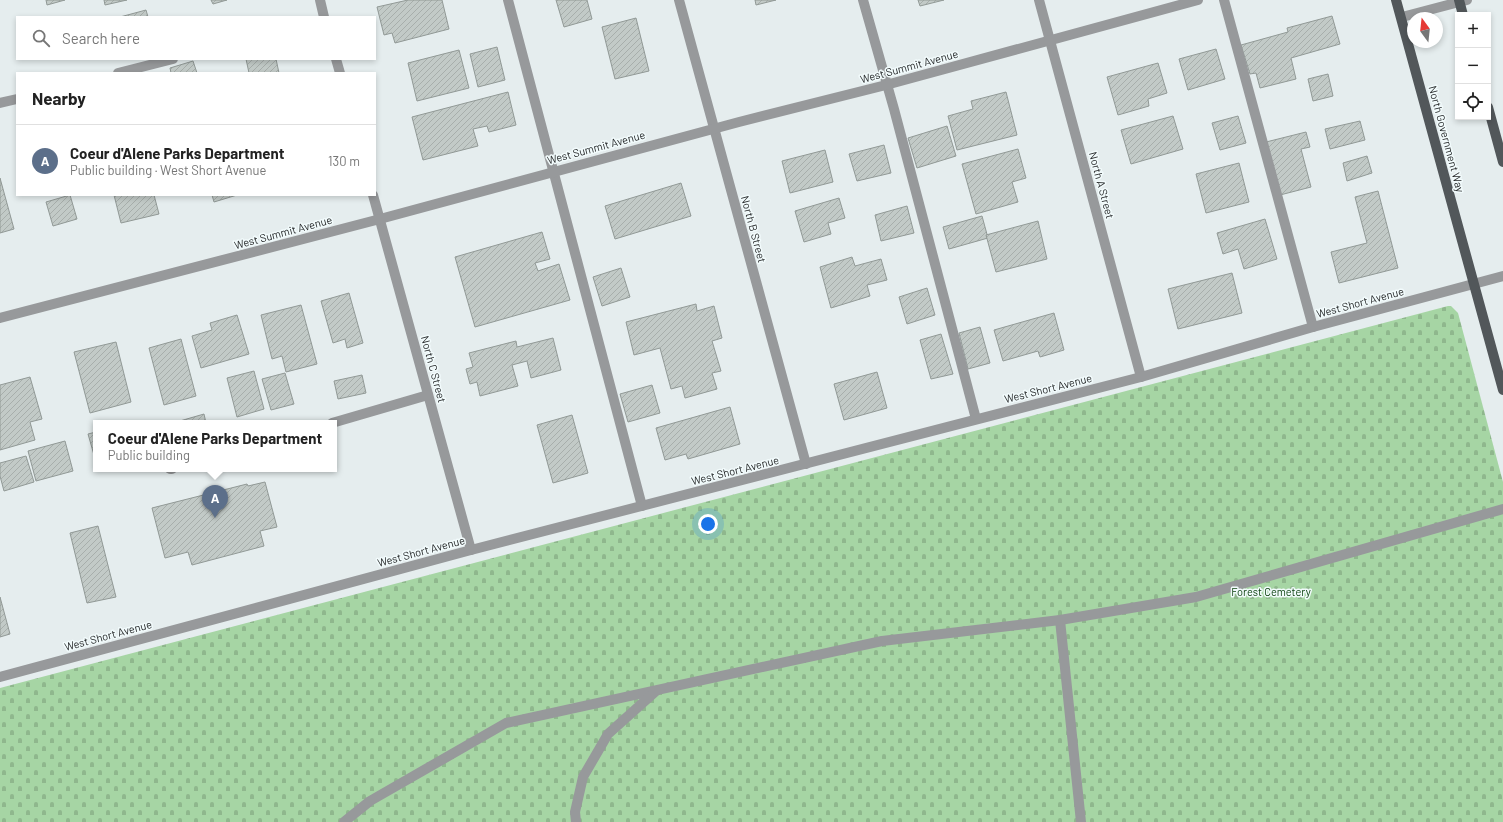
<!DOCTYPE html>
<html lang="en">
<head>
<meta charset="utf-8">
<style>
  body { margin:0; font-family:Barlow,sans-serif; background:#f6f6f6; color:#222 }
  .controls { position:absolute; right:12px; top:12px; display:grid; overflow:hidden; border-radius:0px; box-shadow:0 2px 6px #0003 }
  .controls button { width:36px; height:36px; display:grid; place-items:center; padding:0; border:0; border-bottom:1px solid #e0e0e0; background:#fff; color:#222; font:20px sans-serif }
  .compass { position:absolute; left:1407px; top:12px; width:36px; height:36px; border-radius:50%; background:#fff; box-shadow:0 2px 6px #0003; rotate:345deg }
  .you { position:absolute; left:708px; top:524px; width:14px; height:14px; margin:-10px; border:3px solid #fff; border-radius:50%; background:#1a73e8; box-shadow:0 0 0 6px #1a73e833 }
  .badge { display:grid; place-items:center; width:26px; height:26px; border-radius:50%; background:#9d572c; color:#fff; font-size:13px; font-weight:700 }
  .pin { position:absolute; translate:-50% -33px; filter:drop-shadow(0 1px 2px #0008) }
  .pin::after { content:''; position:absolute; top:21px; width:14px; height:12px; background:inherit; clip-path:polygon(0 0,100% 0,50% 100%) }
  .popup { position:absolute; left:93px; top:420px; width:244px; height:52px; box-sizing:border-box; display:grid; place-content:center; border-radius:0px; background:#fff; filter:drop-shadow(0 1px 3px #0005); font-size:13px; white-space:nowrap; color:#767676 }
  .popup b { font-size:15px; color:#222 }
  .popup::after { content:''; position:absolute; left:50%; top:100%; margin-left:-8px; border:8px solid transparent; border-top-color:#fff }
  .list { margin:0; padding:0; list-style:none }
  h2 { display:flex; justify-content:space-between; align-items:center; height:52px; margin:0; padding:0 16px; font-size:17px }
  h2 small { font-size:13px; font-weight:400; color:#767676 }
  .list li { display:grid; grid-template-columns:26px 1fr auto; gap:12px; align-items:center; box-sizing:border-box; height:72px; padding:0 16px; border-top:1px solid #e0e0e0 }
  .list b { display:block; font-size:15px; white-space:nowrap }
  .list p { margin:0; font-size:13px; white-space:nowrap; color:#767676 }
  .list em { font-size:13px; font-style:normal; color:#767676 }
  .icon { flex:none; width:22px; height:22px; fill:none; stroke:currentColor; stroke-width:2; stroke-linecap:round; stroke-linejoin:round }
  .map { position:relative; flex:none; width:1503px; height:822px; overflow:hidden }
  .search { position:absolute; background:#fff; box-shadow:0 2px 6px #0003; left:16px; top:16px; width:360px; height:44px; display:flex; align-items:center; gap:10px; box-sizing:border-box; padding:0 14px; border-radius:0px; color:#767676; font-size:15px }
  .panel { position:absolute; background:#fff; box-shadow:0 2px 6px #0003; left:16px; top:72px; width:360px; height:124px; border-radius:0px }
  .map>svg:first-child { display:block }
</style>
</head>
<body>
<div class="map">
<svg width="1503" height="822" viewBox="0 0 1503 822">
  <defs>
    <pattern id="cemetery-stones" width="16" height="16" patternUnits="userSpaceOnUse"><rect width="16" height="16" fill="#a6d5a4"/><path d="M2 7V4a2 2 0 0 1 4 0v3zM10 15v-3a2 2 0 0 1 4 0v3z" fill="#8fb78d"/></pattern>
    <pattern id="building-hatch" width="6" height="6" patternUnits="userSpaceOnUse"><rect width="6" height="6" fill="#c2cac7"/><path d="M-1 1l2-2M0 6l6-6M5 7l2-2" fill="none" stroke="#a7aeab"/></pattern>
  </defs>
  <rect width="100%" height="100%" fill="#e5edee"/>
  <polygon fill="url(#cemetery-stones)" points="1448,306 1451,306 1458,313 1503,482 1503,822 0,822 0,688"/>
  <g fill="url(#building-hatch)" stroke="#919996">
    <polygon points="46,0 65,0 47,5"/>
    <polygon points="104,0 127,0 105,5"/>
    <polygon points="211,0 227,0 213,4"/>
    <polygon points="408,0 442,0 449,29 395,43 392,33 384,35 377,7"/>
    <polygon points="556,0 587,0 592,19 564,27"/>
    <polygon points="755,0 776,0 756,5"/>
    <polygon points="918,0 944,0 920,6"/>
    <polygon points="146,10 148,17 120,17"/>
    <polygon points="1332,16 1340,44 1291,58 1296,79 1260,88 1256,73 1250,74 1241,45 1288,32 1287,28"/>
    <polygon points="636,18 649,71 615,79 602,27"/>
    <polygon points="497,47 505,80 478,87 470,54"/>
    <polygon points="1216,49 1225,79 1188,90 1179,59"/>
    <polygon points="459,50 469,88 417,101 408,63"/>
    <polygon points="246,59 276,59 279,73 249,73"/>
    <polygon points="193,61 197,73 171,73 170,68"/>
    <polygon points="1158,63 1167,93 1148,99 1149,106 1118,115 1107,77"/>
    <polygon points="1328,74 1333,96 1313,101 1308,79"/>
    <polygon points="508,92 516,125 489,132 487,126 473,129 478,146 423,160 412,117"/>
    <polygon points="1006,92 1017,135 957,150 948,116 973,109 971,101"/>
    <polygon points="1173,116 1183,149 1131,164 1121,130"/>
    <polygon points="1238,116 1246,143 1220,150 1212,123"/>
    <polygon points="1360,121 1365,140 1330,149 1325,129"/>
    <polygon points="947,126 956,156 917,168 908,138"/>
    <polygon points="1306,132 1310,147 1301,149 1311,187 1280,195 1266,142"/>
    <polygon points="884,145 891,173 857,181 849,154"/>
    <polygon points="1018,149 1026,178 1012,182 1018,202 976,214 962,164"/>
    <polygon points="825,150 833,182 790,193 782,161"/>
    <polygon points="1367,156 1372,173 1347,181 1343,163"/>
    <polygon points="1239,163 1249,202 1206,213 1196,174"/>
    <polygon points="0,178 14,229 0,233"/>
    <polygon points="681,183 691,216 615,239 605,206"/>
    <polygon points="1378,191 1398,268 1339,283 1331,252 1367,243 1355,197"/>
    <polygon points="70,195 77,219 53,226 46,202"/>
    <polygon points="114,195 154,195 159,214 121,223"/>
    <polygon points="212,195 237,195 214,202"/>
    <polygon points="839,198 845,218 828,223 831,234 804,242 795,211"/>
    <polygon points="907,206 914,233 881,241 875,215"/>
    <polygon points="982,216 988,238 949,249 943,227"/>
    <polygon points="1265,219 1277,259 1244,269 1238,249 1223,254 1217,233"/>
    <polygon points="1038,221 1047,259 996,272 986,235"/>
    <polygon points="542,232 550,259 535,263 538,271 559,264 570,300 475,327 455,257"/>
    <polygon points="852,257 855,266 881,259 887,280 867,285 870,296 831,308 820,267"/>
    <polygon points="621,268 630,297 602,306 593,277"/>
    <polygon points="1232,273 1242,313 1178,329 1168,289"/>
    <polygon points="927,288 935,315 907,324 899,297"/>
    <polygon points="349,293 363,343 347,348 345,339 333,343 321,301"/>
    <polygon points="696,304 697,311 714,306 722,338 712,341 721,371 712,373 717,389 685,398 682,386 671,389 660,348 634,355 626,322"/>
    <polygon points="301,305 317,364 286,372 282,356 272,359 261,315"/>
    <polygon points="1054,313 1064,350 1040,357 1038,351 1003,361 994,330"/>
    <polygon points="237,315 249,354 201,368 192,336 212,330 210,323"/>
    <polygon points="980,327 990,363 968,369 959,333"/>
    <polygon points="941,334 953,374 931,379 920,340"/>
    <polygon points="553,338 561,370 531,378 527,361 512,365 518,386 480,396 477,382 470,384 466,369 473,367 469,353 516,341 517,347"/>
    <polygon points="181,339 196,396 164,405 149,348"/>
    <polygon points="116,342 131,402 90,413 74,352"/>
    <polygon points="254,371 264,409 237,417 227,378"/>
    <polygon points="877,372 887,408 844,420 834,384"/>
    <polygon points="285,373 294,404 271,410 262,379"/>
    <polygon points="362,375 366,393 338,399 334,381"/>
    <polygon points="30,377 42,419 30,422 35,440 0,450 0,385"/>
    <polygon points="652,385 660,413 628,422 620,394"/>
    <polygon points="730,407 740,444 688,459 686,454 665,460 656,428"/>
    <polygon points="204,414 206,423 173,423"/>
    <polygon points="572,415 588,473 553,483 537,425"/>
    <polygon points="96,432 96,462 88,434"/>
    <polygon points="65,441 73,471 36,481 28,451"/>
    <polygon points="26,456 34,482 4,491 0,476 0,463"/>
    <polygon points="265,482 277,527 260,531 264,546 192,565 188,552 165,558 152,508 247,484 248,486"/>
    <polygon points="98,526 116,597 87,603 70,533"/>
    <polygon points="0,597 10,634 0,637"/>
  </g>
  <g fill="none" stroke-linecap="round" stroke-linejoin="round">
    <g stroke="#97999b" stroke-width="10">
      <polyline points="320,0 324,17"/>
      <polyline points="508,0 642,506"/>
      <polyline points="679,0 806,464"/>
      <polyline points="863,0 894,109 976,419"/>
      <polyline points="1039,0 1141,377"/>
      <polyline points="1224,0 1313,327"/>
      <polyline points="1402,17 1467,0"/>
      <polyline points="336,59 340,73"/>
      <polyline points="118,73 173,59"/>
      <polyline points="0,103 17,99"/>
      <polyline points="373,195 471,550"/>
      <polyline points="0,318 380,219 739,122 886,85 1198,0"/>
      <polyline points="332,423 428,395"/>
      <polyline points="170,469 172,469"/>
      <polyline points="1060,620 1081,822"/>
      <polyline points="0,677 471,550 1141,377 1313,327 1503,276"/>
      <polyline points="344,822 370,801 506,723 882,641 1060,620 1196,597 1503,509"/>
      <polyline points="576,822 575,812 583,777 608,734 656,691"/>
    </g>
    <g stroke="#52575a" stroke-width="10">
      <polyline points="1396,0 1503,390"/>
      <polyline points="1459,0 1463,15"/>
      <polyline points="1488,107 1503,162"/>
    </g>
  </g>
  <g text-anchor="middle" dominant-baseline="central" stroke-width="3" stroke-linejoin="round" paint-order="stroke">
    <g font-size="11" fill="#26292a" stroke="#f2fbfc">
      <text transform="translate(909 66) rotate(-15)">West Summit Avenue</text>
      <text transform="translate(1447 139) rotate(75)">North Government Way</text>
      <text transform="translate(596 147) rotate(-15)">West Summit Avenue</text>
      <text transform="translate(1102 185) rotate(75)">North A Street</text>
      <text transform="translate(754 229) rotate(75)">North B Street</text>
      <text transform="translate(283 232) rotate(-15)">West Summit Avenue</text>
      <text transform="translate(1360 302) rotate(-15)">West Short Avenue</text>
      <text transform="translate(434 369) rotate(75)">North C Street</text>
      <text transform="translate(1048 388) rotate(-14)">West Short Avenue</text>
      <text transform="translate(735 470) rotate(-14)">West Short Avenue</text>
      <text transform="translate(421 551) rotate(-15)">West Short Avenue</text>
      <text transform="translate(108 635) rotate(-15)">West Short Avenue</text>
    </g>
    <g font-size="11" fill="#0d4310" stroke="#f2fbfc">
      <text x="1271" y="591">Forest Cemetery</text>
    </g>
  </g>
</svg>
<div class="controls">
<button>+</button>
<button>−</button>
<button><svg class="icon" aria-label="locate" viewBox="0 0 24 24"><circle cx="12" cy="12" r="6"/><path d="M12 2v4M12 18v4M2 12h4M18 12h4"/></svg></button>
</div>
<svg class="compass" viewBox="-18 -18 36 36"><path d="M0-13l5 13h-10z" fill="#e53935"/><path d="M0 13l5-13h-10z" fill="#767676"/></svg>
<div class="you"></div>
<div class="pin badge" style="left:215px;top:518px;background:#5c6f8a">A</div>
<div class="popup"><b>Coeur d'Alene Parks Department</b>Public building</div>
<div class="search"><svg class="icon" aria-label="search" viewBox="0 0 24 24"><circle cx="10" cy="10" r="6"/><path d="M15 15l6 6"/></svg>Search here</div>
<section class="panel">
<h2>Nearby<small></small></h2>
<ul class="list">
<li><span class="badge" style="background:#5c6f8a">A</span><div><b>Coeur d'Alene Parks Department</b><p>Public building · West Short Avenue</p></div><em>130 m</em></li>
</ul>
</section>
</div>
</body>
</html>
